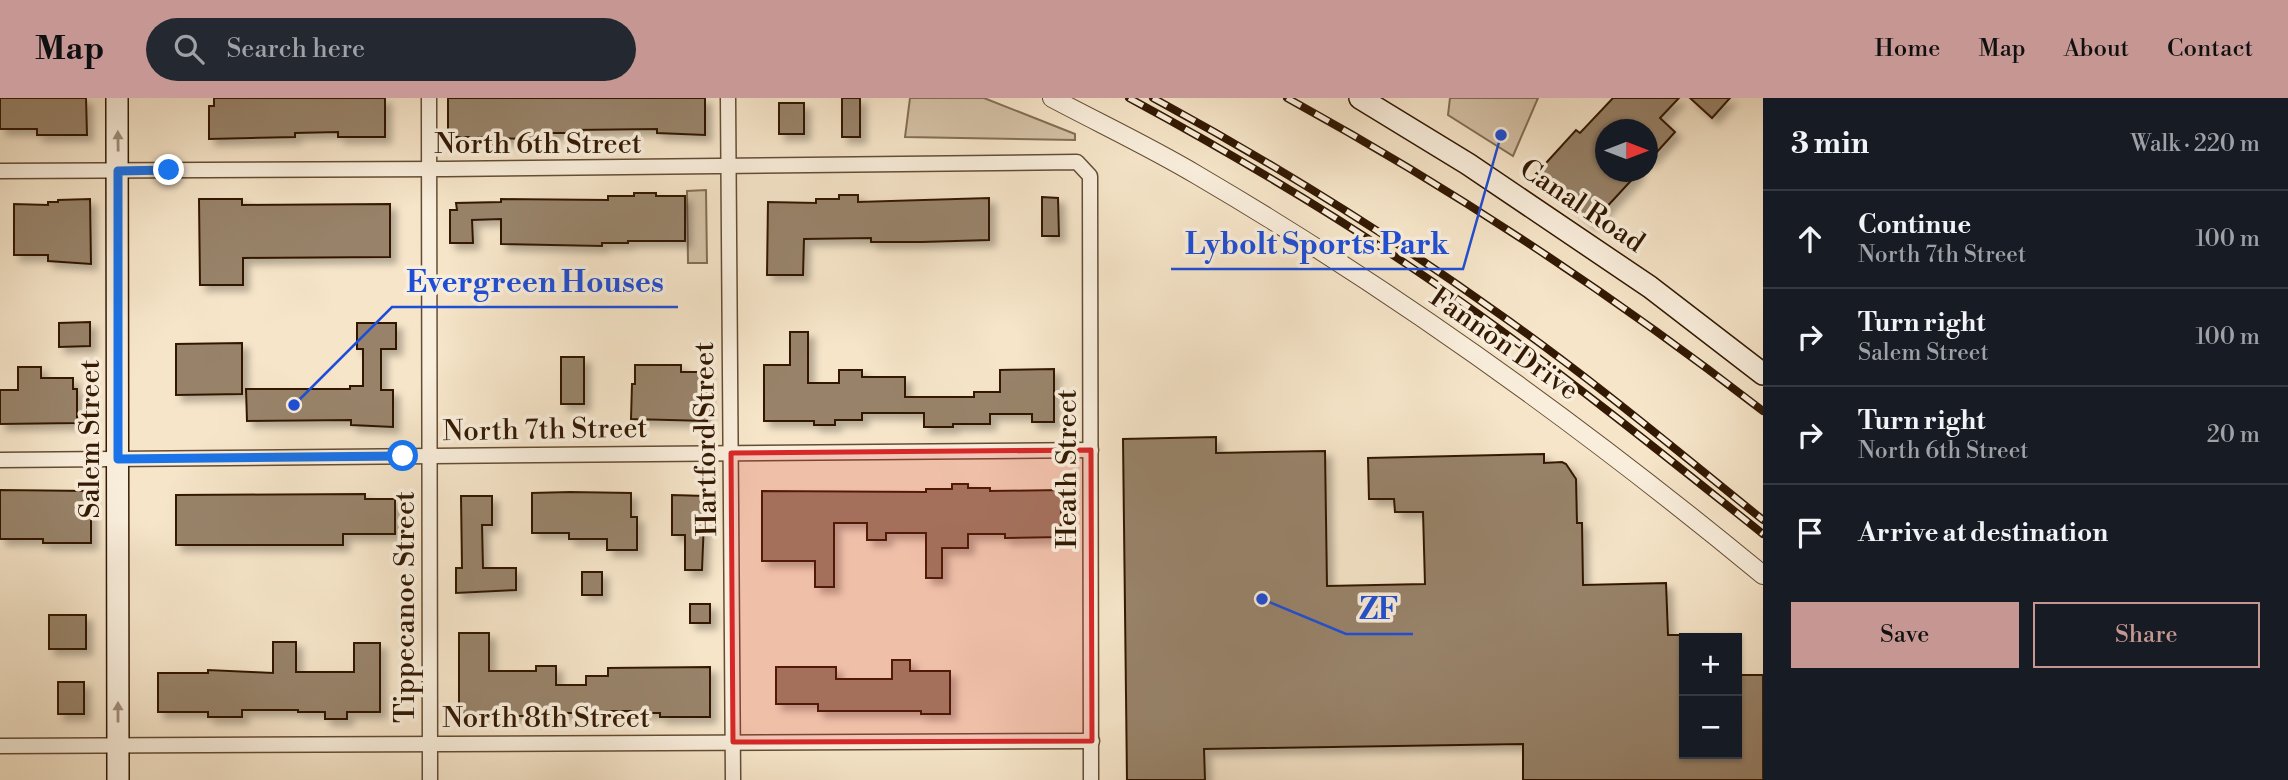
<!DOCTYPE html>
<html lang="en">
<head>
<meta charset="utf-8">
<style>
  body { margin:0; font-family:"Libre Bodoni",serif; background:#242831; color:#f1f3f6 }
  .controls { position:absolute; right:21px; bottom:21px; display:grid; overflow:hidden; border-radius:0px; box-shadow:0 2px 5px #0004 }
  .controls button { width:63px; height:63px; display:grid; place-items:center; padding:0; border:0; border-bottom:2px solid #363941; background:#171b24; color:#f1f3f6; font:35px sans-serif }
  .compass { position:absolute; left:1595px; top:21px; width:63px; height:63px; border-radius:50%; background:#171b24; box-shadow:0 2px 5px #0004; rotate:90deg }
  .stop { position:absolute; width:21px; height:21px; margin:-16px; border:5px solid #1a73e8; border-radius:50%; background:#fff }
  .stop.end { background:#1a73e8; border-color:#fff; box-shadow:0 2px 7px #0008 }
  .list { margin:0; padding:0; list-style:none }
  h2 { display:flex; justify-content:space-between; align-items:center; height:91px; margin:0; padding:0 28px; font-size:30px }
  h2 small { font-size:23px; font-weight:400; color:#9ea1a6 }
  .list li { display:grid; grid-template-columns:46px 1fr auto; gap:21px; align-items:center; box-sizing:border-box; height:98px; padding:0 28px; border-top:2px solid #363941 }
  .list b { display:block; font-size:26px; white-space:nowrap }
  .list p { margin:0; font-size:23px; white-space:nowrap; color:#9ea1a6 }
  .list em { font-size:23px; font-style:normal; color:#9ea1a6 }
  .actions { display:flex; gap:14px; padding:21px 28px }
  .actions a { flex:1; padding:16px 0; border:2px solid #c59692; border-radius:0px; text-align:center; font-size:24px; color:#c59692 }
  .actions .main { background:#c59692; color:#111 }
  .icon { flex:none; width:38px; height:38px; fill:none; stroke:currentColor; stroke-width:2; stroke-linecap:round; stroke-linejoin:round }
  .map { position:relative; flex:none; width:1763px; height:682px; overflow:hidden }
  header { display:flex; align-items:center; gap:42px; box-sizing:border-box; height:98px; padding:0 35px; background:#c59692; color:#111 }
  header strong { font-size:33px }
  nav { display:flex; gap:38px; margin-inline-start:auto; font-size:24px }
  .search { width:490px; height:63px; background:#242831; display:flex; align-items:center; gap:18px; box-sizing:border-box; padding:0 24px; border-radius:38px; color:#9ea1a6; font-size:26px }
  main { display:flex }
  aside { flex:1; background:#171b24 }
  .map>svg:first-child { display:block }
</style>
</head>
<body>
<header>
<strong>Map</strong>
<div class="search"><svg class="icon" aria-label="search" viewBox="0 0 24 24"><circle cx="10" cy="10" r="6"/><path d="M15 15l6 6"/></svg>Search here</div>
<nav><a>Home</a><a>Map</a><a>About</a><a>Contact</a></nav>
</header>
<main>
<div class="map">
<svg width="1763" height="682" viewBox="0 0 1763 682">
  <defs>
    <filter id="shadow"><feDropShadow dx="6" dy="6" stdDeviation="3.5" flood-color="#0004"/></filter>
  </defs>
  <rect width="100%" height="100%" fill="#f6e5c9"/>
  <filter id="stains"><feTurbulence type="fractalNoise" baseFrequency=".00286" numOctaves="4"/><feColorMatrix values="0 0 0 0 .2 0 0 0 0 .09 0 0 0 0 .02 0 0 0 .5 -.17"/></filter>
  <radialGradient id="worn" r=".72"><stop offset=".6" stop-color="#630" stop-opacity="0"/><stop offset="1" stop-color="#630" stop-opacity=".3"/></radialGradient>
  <g fill="#d5c2a7" stroke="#846e55" stroke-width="2">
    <polygon points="910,0 984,0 1075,36 1075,42 905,39"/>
    <polygon points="1450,0 1538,0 1513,58 1448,17"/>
    <polygon points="706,92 707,165 688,165 687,93"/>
  </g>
  <g fill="#98836a" stroke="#331903" stroke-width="2" filter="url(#shadow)">
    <polygon points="0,0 86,0 87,37 37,37 37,31 0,31"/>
    <polygon points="214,0 385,0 385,39 338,39 338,34 295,35 295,39 209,41 209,8 214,8"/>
    <polygon points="448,0 705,0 705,37 657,35 657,31 574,32 574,35 550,35 550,42 499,40 499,46 482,46 482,39 448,39"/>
    <rect x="842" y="0" width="18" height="39"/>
    <polygon points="1613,0 1679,0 1660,20 1675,34 1648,64 1648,32 1606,32 1606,74 1639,74 1591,126 1536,76 1576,32 1580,35"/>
    <polygon points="1690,0 1730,0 1712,20"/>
    <rect x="779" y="5" width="25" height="31"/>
    <polygon points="634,95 656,95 656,98 685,98 685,143 628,143 628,145 602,145 602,148 501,146 501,121 472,122 473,145 450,145 450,112 457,112 456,105 501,104 501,101 608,102 608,98 634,98"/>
    <polygon points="839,97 858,97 858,104 989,100 989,142 922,144 871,144 871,140 804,141 803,177 767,177 768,104 816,105 816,101 839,101"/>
    <polygon points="1042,99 1058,100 1059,138 1042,138"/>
    <polygon points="90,101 91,166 48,163 48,157 14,157 14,106 48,107 48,104 58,104 58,102"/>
    <polygon points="199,101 242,101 242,107 390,106 390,159 243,160 243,187 200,187"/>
    <polygon points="90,224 90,248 59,249 59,225"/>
    <polygon points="357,225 396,225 396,251 381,251 381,292 393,292 393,329 351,327 351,322 247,323 246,291 350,291 350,288 363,288 363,251 357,251"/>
    <polygon points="790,234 808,234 808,285 839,285 839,272 862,272 862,279 905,279 905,299 974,299 974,294 1000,294 1000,272 1054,271 1054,324 1032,324 1032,316 990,316 990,326 953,326 953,329 924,329 924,315 862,315 862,322 835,322 835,327 814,327 814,323 764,323 764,267 790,267"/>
    <polygon points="242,245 242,296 176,297 176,246"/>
    <rect x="561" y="259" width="23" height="47"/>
    <polygon points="635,267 681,267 681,274 707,274 707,323 631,321 632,286 635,286"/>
    <polygon points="18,269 41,269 41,280 73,280 73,291 77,291 77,325 0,326 0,292 18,292"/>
    <polygon points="1216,339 1216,355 1325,353 1327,488 1425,486 1423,414 1395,414 1394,401 1369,401 1368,360 1544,356 1544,365 1562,364 1566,366 1576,381 1577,425 1582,425 1583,487 1666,485 1668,537 1684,537 1684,656 1737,656 1737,577 1763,577 1763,682 1523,682 1523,646 1204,651 1205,682 1127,682 1123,341"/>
    <polygon points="952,386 968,386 968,390 990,390 990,393 1061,392 1061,439 1005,440 1005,436 968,436 968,450 942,450 942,480 926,480 926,435 886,435 886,442 867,442 867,425 834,425 834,489 815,489 815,463 762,463 762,393 926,394 926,391 952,391"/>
    <polygon points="0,392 91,393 91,445 43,445 43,441 0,441"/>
    <polygon points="570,394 631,395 631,419 637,419 637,452 607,452 607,441 569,441 569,435 532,435 532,395"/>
    <polygon points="365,396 365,401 395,401 395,436 343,436 343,447 176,447 176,397"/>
    <polygon points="672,397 705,398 702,472 685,472 685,437 672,437"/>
    <polygon points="461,398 492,398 492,427 482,427 483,470 516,470 516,492 456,495 456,470 462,470"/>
    <rect x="582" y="474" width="20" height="23"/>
    <rect x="690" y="506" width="20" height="19"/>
    <rect x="49" y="517" width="37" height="34"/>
    <polygon points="459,535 489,535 489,573 536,573 536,568 556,568 556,587 586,587 586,578 608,578 608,570 710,569 710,619 660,619 660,615 634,615 634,613 605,613 605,618 586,618 586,615 533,615 533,618 506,618 506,615 459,615"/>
    <polygon points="273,544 296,544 296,574 354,574 354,545 380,545 380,614 347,614 347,621 325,621 325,614 298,614 298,612 242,612 242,619 208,619 208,614 158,614 158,575 208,575 208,572 273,575"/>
    <polygon points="892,562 910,562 910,573 950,573 950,616 921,616 921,613 818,613 818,606 776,606 776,569 836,569 836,581 892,581"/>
    <rect x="58" y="584" width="26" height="32"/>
  </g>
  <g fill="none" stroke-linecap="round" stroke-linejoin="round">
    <g stroke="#644c34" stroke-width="17">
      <g id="minor">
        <polyline points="429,0 430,682"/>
        <polyline points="728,0 733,682"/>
        <polyline points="0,73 445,71 1077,64 1090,78 1091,682"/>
        <polyline points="0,362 1091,352"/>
        <polyline points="0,648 1092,643"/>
      </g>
    </g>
    <g stroke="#644c34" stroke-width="20">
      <path id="tertiary" d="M1052,0C1101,26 1150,49 1197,77C1397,194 1585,330 1763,477"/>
    </g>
    <g stroke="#331903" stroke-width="24">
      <g id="secondary">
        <polyline points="117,0 118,682"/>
        <polyline points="1360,0 1468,66 1650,189 1763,276"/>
      </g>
    </g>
    <use href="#minor" stroke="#f9eedc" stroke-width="14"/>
    <use href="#tertiary" stroke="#f9eedc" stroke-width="18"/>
    <use href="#secondary" stroke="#f9eedc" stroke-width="21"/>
    <g stroke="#331903" stroke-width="8">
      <g id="rail">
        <path d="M1129,0C1249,65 1366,135 1477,215C1575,285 1669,361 1763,436"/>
        <path d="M1153,0C1271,64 1386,135 1495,213C1588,278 1675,351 1763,422"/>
        <path d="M1287,0C1453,91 1613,197 1763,313"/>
      </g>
    </g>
    <use href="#rail" stroke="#f9eedc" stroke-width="5" stroke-dasharray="16" stroke-linecap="butt"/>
  </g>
  <defs><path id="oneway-solid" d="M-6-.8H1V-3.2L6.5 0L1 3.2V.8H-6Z" transform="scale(1.75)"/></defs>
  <g fill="#a08e7a">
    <use href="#oneway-solid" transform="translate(118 43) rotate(-91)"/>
    <use href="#oneway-solid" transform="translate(118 614) rotate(-90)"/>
  </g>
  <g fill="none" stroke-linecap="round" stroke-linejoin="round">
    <polyline stroke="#1a73e8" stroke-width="9" points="169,72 118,73 118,361 403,358"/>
  </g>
  <path fill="#d62828" fill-opacity="0.2" stroke="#d62828" stroke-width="5" stroke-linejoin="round" d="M1091,352L1092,643L733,644L731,355Z"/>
  <g text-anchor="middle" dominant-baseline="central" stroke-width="7" stroke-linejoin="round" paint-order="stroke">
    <g font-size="28" fill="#331903" stroke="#f9eedc">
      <text x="538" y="46">North 6th Street</text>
      <text transform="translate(1582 108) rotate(34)">Canal Road</text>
      <text transform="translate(1504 246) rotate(35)">Fannon Drive</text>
      <text transform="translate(545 332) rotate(-1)">North 7th Street</text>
      <text transform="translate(90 341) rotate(-90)">Salem Street</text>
      <text transform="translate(706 341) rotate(-91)">Hartford Street</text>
      <text transform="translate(1067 371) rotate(-90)">Heath Street</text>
      <text transform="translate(405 509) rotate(-90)">Tippecanoe Street</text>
      <text x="546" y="620">North 8th Street</text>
    </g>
  </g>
  <path fill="none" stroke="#1d4ed8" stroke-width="2.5" d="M1501 37L1463 171H1171M294 307L392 209H678M1262 501L1346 536H1413"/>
  <g fill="#1d4ed8" stroke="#f9eedc" stroke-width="2.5">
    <circle cx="1501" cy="37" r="7"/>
    <circle cx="294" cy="307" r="7"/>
    <circle cx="1262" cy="501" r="7"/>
  </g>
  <g font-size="30" text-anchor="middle" font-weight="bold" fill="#1d4ed8" stroke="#f9eedc" stroke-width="7" stroke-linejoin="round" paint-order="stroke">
    <text x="1317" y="156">Lybolt Sports Park</text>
    <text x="535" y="194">Evergreen Houses</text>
    <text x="1379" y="521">ZF</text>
  </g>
  <rect width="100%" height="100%" filter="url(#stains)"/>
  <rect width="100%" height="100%" fill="url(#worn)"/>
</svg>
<div class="controls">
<button>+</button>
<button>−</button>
</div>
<svg class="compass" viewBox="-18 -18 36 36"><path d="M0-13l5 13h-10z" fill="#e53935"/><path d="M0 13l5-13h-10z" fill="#9ea1a6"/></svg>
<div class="stop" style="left:403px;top:358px"></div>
<div class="stop end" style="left:169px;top:72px"></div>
</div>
<aside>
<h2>3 min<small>Walk · 220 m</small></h2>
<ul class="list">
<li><svg class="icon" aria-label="ahead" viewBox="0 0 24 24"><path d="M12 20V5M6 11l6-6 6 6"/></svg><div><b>Continue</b><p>North 7th Street</p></div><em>100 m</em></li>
<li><svg class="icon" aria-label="right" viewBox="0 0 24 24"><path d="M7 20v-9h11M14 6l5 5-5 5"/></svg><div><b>Turn right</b><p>Salem Street</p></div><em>100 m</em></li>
<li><svg class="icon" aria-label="right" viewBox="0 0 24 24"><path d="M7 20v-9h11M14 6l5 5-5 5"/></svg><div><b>Turn right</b><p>North 6th Street</p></div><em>20 m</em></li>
<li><svg class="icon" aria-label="arrive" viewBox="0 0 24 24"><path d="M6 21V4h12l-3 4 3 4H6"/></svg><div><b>Arrive at destination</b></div></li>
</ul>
<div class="actions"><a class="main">Save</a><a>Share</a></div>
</aside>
</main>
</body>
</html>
